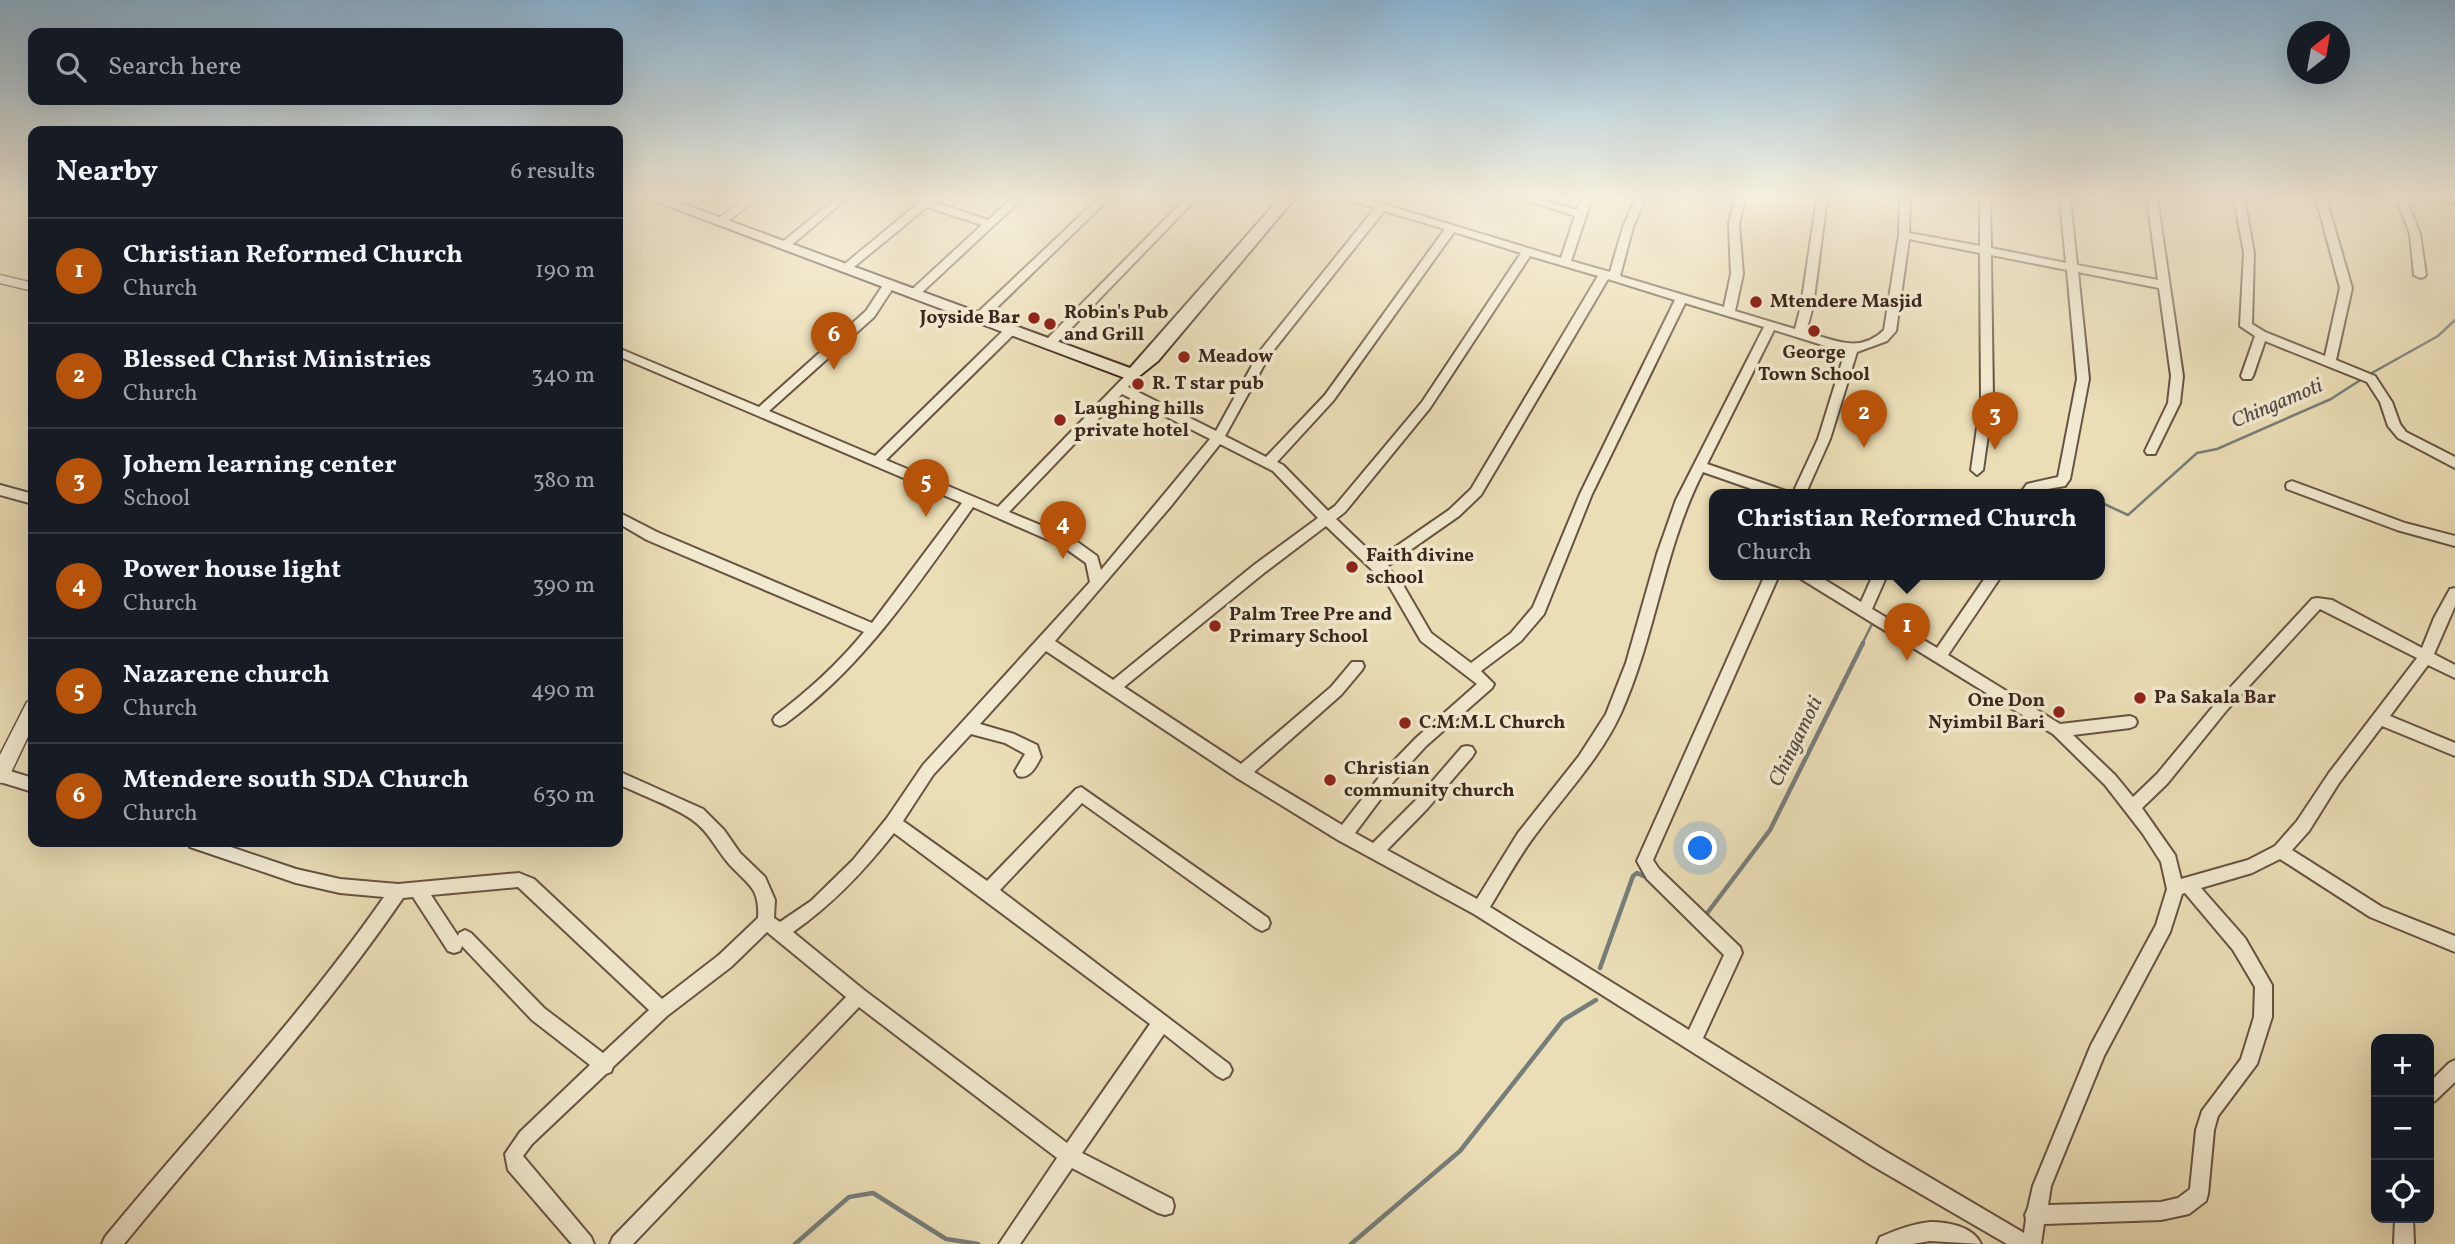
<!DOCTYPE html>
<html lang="en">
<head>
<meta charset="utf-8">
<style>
  body { margin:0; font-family:Vollkorn,serif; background:#242831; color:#f1f3f6 }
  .controls { position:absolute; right:21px; bottom:21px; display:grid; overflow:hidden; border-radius:14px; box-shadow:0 7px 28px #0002 }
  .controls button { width:63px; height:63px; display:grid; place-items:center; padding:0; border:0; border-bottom:2px solid #363941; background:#171b24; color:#f1f3f6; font:35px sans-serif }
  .compass { position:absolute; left:2287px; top:21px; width:63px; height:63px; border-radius:50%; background:#171b24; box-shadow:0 7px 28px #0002; rotate:31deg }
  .you { position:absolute; left:1701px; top:849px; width:24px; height:24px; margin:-18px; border:5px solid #fff; border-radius:50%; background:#1a73e8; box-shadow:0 0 0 10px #1a73e833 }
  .badge { display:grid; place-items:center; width:46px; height:46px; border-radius:50%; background:#b45309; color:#fff; font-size:23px; font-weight:700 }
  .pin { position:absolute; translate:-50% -58px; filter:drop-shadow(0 2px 4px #0008) }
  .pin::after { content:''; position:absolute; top:37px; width:24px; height:21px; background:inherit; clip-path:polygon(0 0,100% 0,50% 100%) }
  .popup { position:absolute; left:1709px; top:489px; width:396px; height:91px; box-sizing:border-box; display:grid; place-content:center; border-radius:14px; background:#171b24; filter:drop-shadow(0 2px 5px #0005); font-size:23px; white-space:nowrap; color:#9ea1a6 }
  .popup b { font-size:26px; color:#f1f3f6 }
  .popup::after { content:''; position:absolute; left:50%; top:100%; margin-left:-14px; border:14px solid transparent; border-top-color:#171b24 }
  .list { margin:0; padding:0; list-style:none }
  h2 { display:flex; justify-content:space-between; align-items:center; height:91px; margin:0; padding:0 28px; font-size:30px }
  h2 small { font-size:23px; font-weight:400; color:#9ea1a6 }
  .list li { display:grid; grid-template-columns:46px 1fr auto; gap:21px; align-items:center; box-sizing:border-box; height:105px; padding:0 28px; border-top:2px solid #363941 }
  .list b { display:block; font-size:26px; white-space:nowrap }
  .list p { margin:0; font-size:23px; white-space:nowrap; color:#9ea1a6 }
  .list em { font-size:23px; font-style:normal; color:#9ea1a6 }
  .icon { flex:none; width:38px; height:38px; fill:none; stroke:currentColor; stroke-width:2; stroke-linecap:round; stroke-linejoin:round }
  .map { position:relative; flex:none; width:2455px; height:1244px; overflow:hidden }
  .search { position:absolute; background:#171b24; box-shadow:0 7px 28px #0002; left:28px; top:28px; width:595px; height:77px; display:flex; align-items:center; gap:18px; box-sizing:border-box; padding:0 24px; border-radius:14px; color:#9ea1a6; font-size:26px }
  .panel { position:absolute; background:#171b24; box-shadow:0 7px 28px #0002; left:28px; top:126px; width:595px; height:721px; border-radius:14px }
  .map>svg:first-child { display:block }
</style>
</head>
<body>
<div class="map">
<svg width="2455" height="1244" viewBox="0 0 2455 1244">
  <rect width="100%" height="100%" fill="#ebdeb6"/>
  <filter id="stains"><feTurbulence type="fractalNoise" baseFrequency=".00286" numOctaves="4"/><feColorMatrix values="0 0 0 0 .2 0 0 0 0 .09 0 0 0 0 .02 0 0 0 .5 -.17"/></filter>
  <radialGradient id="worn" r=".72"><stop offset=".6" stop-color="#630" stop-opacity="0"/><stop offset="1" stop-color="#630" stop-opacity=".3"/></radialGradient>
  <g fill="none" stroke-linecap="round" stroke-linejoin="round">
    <g stroke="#767e7b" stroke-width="2.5">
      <polyline points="2370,374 2438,336 2455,320"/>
      <polyline points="2031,493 2053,489 2078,495"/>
      <polyline points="2100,502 2128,515 2197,453 2217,449 2331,399 2362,379"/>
      <polyline points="1862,644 1872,624 1887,631"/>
    </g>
    <g stroke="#767e7b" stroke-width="4.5">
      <polyline points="1705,916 1770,830 1863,643"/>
      <polyline points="1600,968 1633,876 1637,873 1650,879"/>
      <polyline points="795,1244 849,1197 873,1193 946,1239 978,1244"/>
      <polyline points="1351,1244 1460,1151 1563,1020 1596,1000"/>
    </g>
    <g stroke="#675343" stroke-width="4">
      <g id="minor">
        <polygon points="746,198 758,198 724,224 716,224 716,220"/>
        <polygon points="836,198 847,198 788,248 780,248 780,244"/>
        <polygon points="925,198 936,198 933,202 988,220 1012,198 1023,198 917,297 913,298 907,294 982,225 927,207 849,271 841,271 841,267"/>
        <polygon points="1099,198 1110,198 983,321 975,321 975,315"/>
        <polygon points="1186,198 1197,198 1053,347 1045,347 1045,341"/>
        <path d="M1348,198H1363L1561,258L1575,216L1519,198H1535L1577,210L1582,198H1592L1571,261L1610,272L1623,227L1636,198H1646L1633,227L1620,276L1724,307L1731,274L1729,224L1735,198H1745L1739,224L1743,274L1735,311L1795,329L1801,306L1817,198H1827L1813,306L1806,332C1834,340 1860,354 1884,330L1899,235L1900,198H1910L1909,233L1980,246V198H1990L1991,248L2066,263L2060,198H2070L2077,265L2158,280L2147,198H2157L2183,376L2180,403L2155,454H2147L2145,451L2168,403L2171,376L2159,288L2078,272L2089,379L2070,479L2065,486L2036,491L2033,495H2019L2027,484L2058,477L2077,379L2067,270L1991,255L1993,400L1983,470L1977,475L1971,470L1981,400L1980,253L1909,239L1896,331L1887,341L1857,352L1830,439L1805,495H1792L1818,439L1845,352L1774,330L1707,464L1789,492L1790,495H1769L1703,472C1664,548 1656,635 1621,713C1601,757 1567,792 1539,830C1520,854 1506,881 1490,907L1689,1030L1724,955L1647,879L1637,861L1765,575H1779L1653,860L1659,869L1740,947L1742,953L1703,1038L1885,1151L2024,1233L2026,1219L2025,1215L2028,1208L2033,1186L2091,1045L2156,925L2167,889L2161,862L2143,834L2105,785L2053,734L1801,579L1799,575H1817L1861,602L1873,575H1887L1872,609L1937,648L1987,575H2002L1948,655L2060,724L2130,716L2135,718L2137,722L2135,726L2130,728L2073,735L2115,775L2133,797L2157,774L2216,703L2312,599L2317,598L2332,600L2422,648L2434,618L2450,589L2455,588V606L2434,654L2455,665V678L2428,665L2390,716L2455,743V756L2382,726L2339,783L2309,831L2292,850L2382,907L2455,936V952L2370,917L2280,859L2252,873L2201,888L2245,938L2272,985V1017L2257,1064L2218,1116L2214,1130L2208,1194L2206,1201L2189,1214L2161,1220L2044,1224L2041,1244H2007L1871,1165L1474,914L1338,840L1237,778L1046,651L980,724L1014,734L1037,745L1041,757C1036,767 1029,780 1018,776L1015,771L1025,754L1005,743L971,734L933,775L903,821L987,881L1076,789L1081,787L1268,918L1270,923L1268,928L1262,931L1256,928L1082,803L1000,890L1229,1064L1232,1070L1229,1076L1223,1079L1217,1076L1164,1034L1082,1153L1172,1199L1174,1206L1172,1213L1165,1215L1158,1213L1072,1168L1020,1244H999L1057,1158L859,1007L633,1244H610L613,1237L846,997L767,932L731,967L667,1016L613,1067L611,1072L606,1074L532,1144L523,1156L591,1237L594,1244H572L508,1170L505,1154L520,1132L590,1065L532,1020L462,946L460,951L454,953L448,951L413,897L403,898C319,1021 217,1129 124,1244H102L105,1237C198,1124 300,1018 384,897L340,893L296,883L190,847L188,842H216L296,869L340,879L398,884L519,873L534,879L662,999L719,955L758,918C760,887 748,885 729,864C716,849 708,830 691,819C672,806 639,794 618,784V771L703,809L724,830L740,853L765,877L775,900L774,918L780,922L811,901L853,860L887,818L923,765L1090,582L1086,563L1062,546L973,507C917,586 864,666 785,724L780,726L775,724L773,720L775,716C808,691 838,664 864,632L647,540L618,523V512L657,532L872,623L962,503L618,356V348L759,407L866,311L885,282H893L895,285L874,317L769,411L875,456L1007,327H1015V333L886,460L998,507L1129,372H1137L1139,375L1128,387L1216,431L1260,351L1375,208L1349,200ZM1384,211L1445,229L1325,395L1266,457L1225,436L1269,356ZM1454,232L1521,253L1422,402L1335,506L1328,511L1283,465L1277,462L1333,401ZM1530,256L1598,276L1471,489L1449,510L1378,559L1336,519L1345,512L1430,408ZM1608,279L1675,300L1580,494L1533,607L1511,633L1471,663L1431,633L1399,578L1386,567L1459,516L1481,495ZM1685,303L1764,327L1676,500L1657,554L1626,663L1606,714L1579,756L1518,833L1477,899L1387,850L1427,809L1472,757L1475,752L1472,747L1467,746L1462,747L1417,799L1373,843L1355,833L1394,781L1426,746L1492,688L1494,684L1481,671L1521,641L1544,614L1592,494ZM1122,394L1210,439L1101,570L1097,556L1072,538L1009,512ZM1220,444L1273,471L1318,518L1254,565L1113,680L1055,641L1171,506ZM1326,526L1389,586L1421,641L1477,684L1416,738L1384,771L1342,825L1254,772L1341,695L1362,670L1364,666L1362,662H1352L1331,687L1241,764L1124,687L1264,573ZM2320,609L2417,658L2329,773L2297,821L2275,846L2248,860L2181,879L2175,855L2142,808L2167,784L2226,711ZM894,833L1150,1024L1067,1143L864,990L793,932C833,904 864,871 894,833ZM518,887L649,1010L603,1053L544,1008L471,933L465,930L459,933L458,936L431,895ZM2185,893L2233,950L2255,987L2254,1017L2241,1059L2202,1111L2196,1130L2190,1189L2178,1198L2161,1202L2048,1205L2051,1186L2104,1056L2170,932L2182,894Z"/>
        <polygon points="2234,198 2244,198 2254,253 2252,324 2265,332 2325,356 2340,288 2316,198 2326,198 2352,288 2336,360 2375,376 2392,402 2400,424 2406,432 2455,457 2455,468 2398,438 2388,426 2380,402 2367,382 2265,341 2253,376 2251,379 2243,379 2241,376 2255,336 2240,326 2244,253"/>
        <polygon points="2396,198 2406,198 2420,234 2426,275 2424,277 2420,278 2414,275 2410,234"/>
        <polygon points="2437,198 2455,198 2455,203 2438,200"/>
        <polygon points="2292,481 2405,523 2455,536 2455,546 2397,530 2287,489 2286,486 2287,483"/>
        <polygon points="0,485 33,494 33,504 0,495"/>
        <polygon points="0,768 33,778 33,792 0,782"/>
        <polygon points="2455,1060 2455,1082 2435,1101 2429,1104 2429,1083 2449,1063"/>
        <polygon points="2395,1218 2413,1218 2414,1244 2394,1244"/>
        <path d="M1930,1222C1947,1222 1973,1226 1981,1244L1930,1241L1912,1244H1877L1880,1237C1896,1230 1912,1224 1930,1222Z"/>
      </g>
    </g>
    <g stroke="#675343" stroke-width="3">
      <g id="tertiary">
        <polygon points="0,275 33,283 33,291 0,283"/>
        <polygon points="33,699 33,726 7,781 0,783 0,755 27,702"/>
      </g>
    </g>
    <g stroke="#3b251d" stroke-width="4">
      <polygon id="secondary" points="647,198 667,198 1130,368 1280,198 1295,198 1158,361 1133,381"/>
    </g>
    <use href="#minor" fill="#f2ead0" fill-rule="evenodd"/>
    <use href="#tertiary" fill="#f2ead0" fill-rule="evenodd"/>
    <use href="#secondary" fill="#f2ead0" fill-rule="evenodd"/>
  </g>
  <linearGradient id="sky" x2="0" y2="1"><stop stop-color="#8ab6d6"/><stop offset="0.53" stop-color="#f6f0de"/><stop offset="1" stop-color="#f6f0de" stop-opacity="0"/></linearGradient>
  <rect width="2455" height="372" fill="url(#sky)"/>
  <g fill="#8f2418" stroke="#f2ead0" stroke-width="2.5">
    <circle cx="1756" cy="302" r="7"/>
    <circle cx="1034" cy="318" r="7"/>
    <circle cx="1050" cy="324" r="7"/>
    <circle cx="1814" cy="331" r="7"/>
    <circle cx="1184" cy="357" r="7"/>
    <circle cx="1138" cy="384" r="7"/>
    <circle cx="1060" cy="420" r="7"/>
    <circle cx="1352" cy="567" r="7"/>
    <circle cx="1215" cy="626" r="7"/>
    <circle cx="2140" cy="698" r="7"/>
    <circle cx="2059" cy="712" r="7"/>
    <circle cx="1405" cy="723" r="7"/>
    <circle cx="1330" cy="780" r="7"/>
  </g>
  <g text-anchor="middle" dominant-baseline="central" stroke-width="7" stroke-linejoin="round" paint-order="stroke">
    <g font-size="19" font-weight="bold" fill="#3b251d" stroke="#f2ead0" text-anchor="start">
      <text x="1770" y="302">Mtendere Masjid</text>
      <text x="1064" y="313">Robin's Pub<tspan x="1064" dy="22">and Grill</tspan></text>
      <text x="1020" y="318" text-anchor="end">Joyside Bar</text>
      <text x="1814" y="353" text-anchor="middle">George<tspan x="1814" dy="22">Town School</tspan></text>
      <text x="1198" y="357">Meadow</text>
      <text x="1152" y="384">R. T star pub</text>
      <text x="1074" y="409">Laughing hills<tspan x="1074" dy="22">private hotel</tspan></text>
      <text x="1366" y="556">Faith divine<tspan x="1366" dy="22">school</tspan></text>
      <text x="1229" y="615">Palm Tree Pre and<tspan x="1229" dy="22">Primary School</tspan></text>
      <text x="2154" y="698">Pa Sakala Bar</text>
      <text x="2045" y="701" text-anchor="end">One Don<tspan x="2045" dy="22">Nyimbil Bari</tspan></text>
      <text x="1419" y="723">C.M.M.L Church</text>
      <text x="1344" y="769">Christian<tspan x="1344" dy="22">community church</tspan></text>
    </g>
    <g font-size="21" font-style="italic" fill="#544a44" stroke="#f2ead0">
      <text transform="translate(2277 404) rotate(-23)">Chingamoti</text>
      <text transform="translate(1796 742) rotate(-64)">Chingamoti</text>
    </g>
  </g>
  <rect width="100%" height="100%" filter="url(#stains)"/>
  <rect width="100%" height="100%" fill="url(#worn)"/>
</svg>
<div class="controls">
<button>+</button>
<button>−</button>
<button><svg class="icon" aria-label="locate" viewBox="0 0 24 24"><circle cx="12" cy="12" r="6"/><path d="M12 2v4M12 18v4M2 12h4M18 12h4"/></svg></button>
</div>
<svg class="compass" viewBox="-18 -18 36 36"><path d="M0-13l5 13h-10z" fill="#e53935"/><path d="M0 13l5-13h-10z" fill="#9ea1a6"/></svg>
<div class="you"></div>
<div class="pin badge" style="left:1907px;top:661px">1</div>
<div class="popup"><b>Christian Reformed Church</b>Church</div>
<div class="pin badge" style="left:1864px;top:448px">2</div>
<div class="pin badge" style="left:1995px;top:450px">3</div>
<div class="pin badge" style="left:1063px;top:559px">4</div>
<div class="pin badge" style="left:926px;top:517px">5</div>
<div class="pin badge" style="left:834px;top:370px">6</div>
<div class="search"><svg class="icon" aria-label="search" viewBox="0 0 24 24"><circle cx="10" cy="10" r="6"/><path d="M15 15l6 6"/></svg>Search here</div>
<section class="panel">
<h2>Nearby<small>6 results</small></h2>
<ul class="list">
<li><span class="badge">1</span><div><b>Christian Reformed Church</b><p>Church</p></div><em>190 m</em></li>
<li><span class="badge">2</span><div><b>Blessed Christ Ministries</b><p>Church</p></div><em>340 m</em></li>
<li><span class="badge">3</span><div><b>Johem learning center</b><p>School</p></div><em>380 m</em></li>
<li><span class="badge">4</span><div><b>Power house light</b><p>Church</p></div><em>390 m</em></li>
<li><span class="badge">5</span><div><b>Nazarene church</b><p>Church</p></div><em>490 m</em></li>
<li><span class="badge">6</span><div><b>Mtendere south SDA Church</b><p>Church</p></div><em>630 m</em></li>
</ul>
</section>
</div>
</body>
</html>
